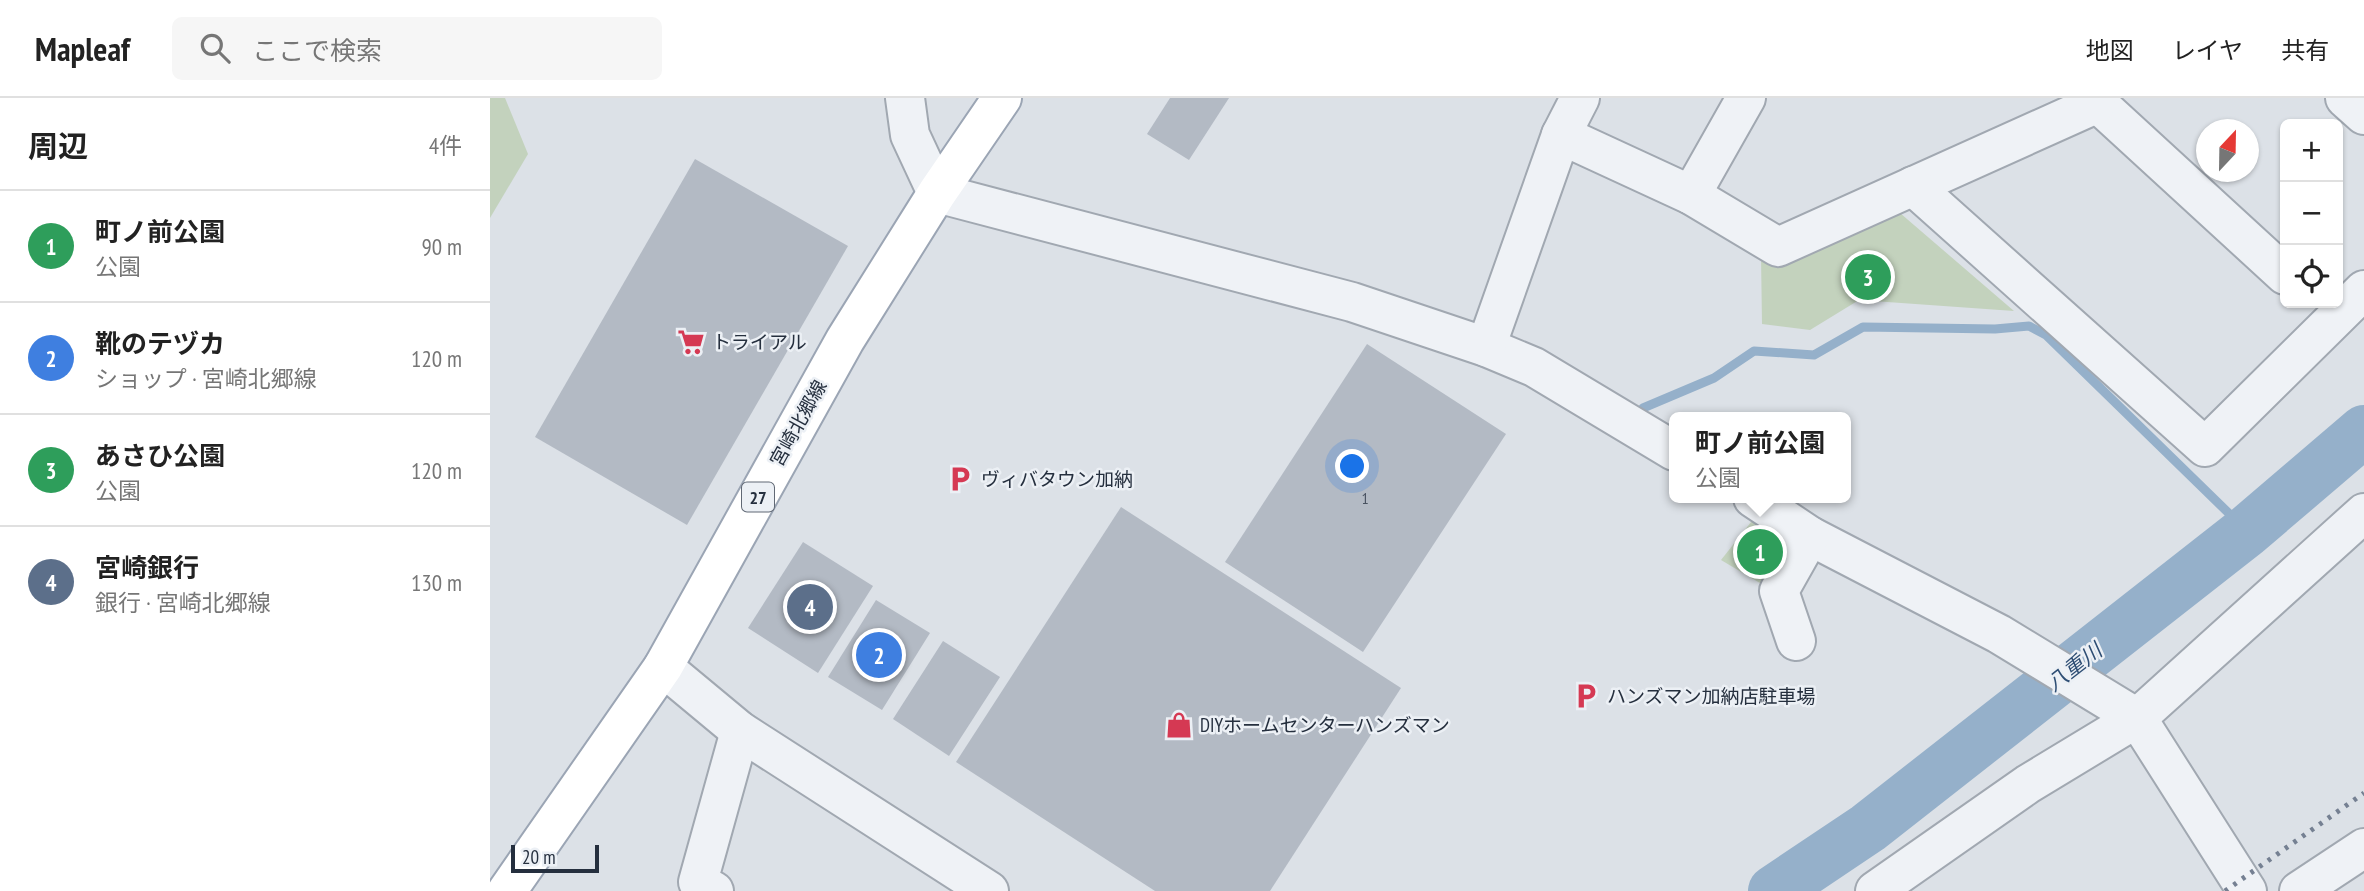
<!DOCTYPE html>
<html lang="ja">
<head>
<meta charset="utf-8">
<style>
  body { margin:0; font-family:"PT Sans Narrow","Noto Sans JP",sans-serif; background:#f6f6f6; color:#222 }
  .controls { position:absolute; right:21px; top:21px; display:grid; overflow:hidden; border-radius:10px; box-shadow:0 2px 5px #0004 }
  .controls button { width:63px; height:63px; display:grid; place-items:center; padding:0; border:0; border-bottom:2px solid #e0e0e0; background:#fff; color:#222; font:35px sans-serif }
  .compass { position:absolute; left:1706px; top:21px; width:63px; height:63px; border-radius:50%; background:#fff; box-shadow:0 2px 5px #0004; rotate:22deg }
  .scale { position:absolute; left:21px; bottom:18px; width:88px; box-sizing:border-box; padding-left:7px; border:4px solid #252f3e; border-top:0; font-size:19px; line-height:24px; white-space:nowrap; color:#252f3e; -webkit-text-stroke:5px #ecf0f5; paint-order:stroke }
  .you { position:absolute; left:863px; top:369px; width:24px; height:24px; margin:-18px; border:5px solid #fff; border-radius:50%; background:#1a73e8; box-shadow:0 0 0 10px #1a73e833 }
  .badge { display:grid; place-items:center; width:46px; height:46px; border-radius:50%; background:#1a73e8; color:#fff; font-size:23px; font-weight:700 }
  .pin { position:absolute; translate:-50% -50%; border:4px solid #fff; box-shadow:0 2px 7px #0006 }
  .popup { position:absolute; left:1179px; top:314px; width:182px; height:91px; box-sizing:border-box; display:grid; place-content:center; border-radius:10px; background:#fff; filter:drop-shadow(0 2px 5px #0005); font-size:23px; white-space:nowrap; color:#767676 }
  .popup b { font-size:26px; color:#222 }
  .popup::after { content:''; position:absolute; left:50%; top:100%; margin-left:-14px; border:14px solid transparent; border-top-color:#fff }
  .list { margin:0; padding:0; list-style:none }
  h2 { display:flex; justify-content:space-between; align-items:center; height:91px; margin:0; padding:0 28px; font-size:30px }
  h2 small { font-size:23px; font-weight:400; color:#767676 }
  .list li { display:grid; grid-template-columns:46px 1fr auto; gap:21px; align-items:center; box-sizing:border-box; height:112px; padding:0 28px; border-top:2px solid #e0e0e0 }
  .list b { display:block; font-size:26px; white-space:nowrap }
  .list p { margin:0; font-size:23px; white-space:nowrap; color:#767676 }
  .list em { font-size:23px; font-style:normal; color:#767676 }
  .icon { flex:none; width:38px; height:38px; fill:none; stroke:currentColor; stroke-width:2; stroke-linecap:round; stroke-linejoin:round }
  .map { position:relative; flex:none; width:1874px; height:793px; overflow:hidden }
  header { display:flex; align-items:center; gap:42px; box-sizing:border-box; height:98px; padding:0 35px; background:#fff; border-bottom:2px solid #e0e0e0 }
  header strong { font-size:33px }
  nav { display:flex; gap:38px; margin-inline-start:auto; font-size:24px }
  .search { width:490px; height:63px; background:#f6f6f6; display:flex; align-items:center; gap:18px; box-sizing:border-box; padding:0 24px; border-radius:10px; color:#767676; font-size:26px }
  main { display:flex }
  aside { flex:1; background:#fff }
  .map>svg:first-child { display:block }
</style>
</head>
<body>
<header>
<strong>Mapleaf</strong>
<div class="search"><svg class="icon" aria-label="search" viewBox="0 0 24 24"><circle cx="10" cy="10" r="6"/><path d="M15 15l6 6"/></svg>ここで検索</div>
<nav><a>地図</a><a>レイヤ</a><a>共有</a></nav>
</header>
<main>
<aside>
<h2>周辺<small>4件</small></h2>
<ul class="list">
<li><span class="badge" style="background:#2e9e5b">1</span><div><b>町ノ前公園</b><p>公園</p></div><em>90 m</em></li>
<li><span class="badge" style="background:#3f7fe0">2</span><div><b>靴のテヅカ</b><p>ショップ · 宮崎北郷線</p></div><em>120 m</em></li>
<li><span class="badge" style="background:#2e9e5b">3</span><div><b>あさひ公園</b><p>公園</p></div><em>120 m</em></li>
<li><span class="badge" style="background:#5c6f8a">4</span><div><b>宮崎銀行</b><p>銀行 · 宮崎北郷線</p></div><em>130 m</em></li>
</ul>
</aside>
<div class="map">
<svg width="1874" height="793" viewBox="0 0 1874 793">
  <rect width="100%" height="100%" fill="#dce1e7"/>
  <g fill="#c3d2bd">
    <polygon points="0,0 15,0 38,56 0,120"/>
    <polygon points="1410,115 1524,213 1369,202 1320,232 1272,226 1271,157"/>
    <polygon points="1265,419 1306,446 1280,491 1231,462"/>
  </g>
  <g fill="none" stroke-linecap="round" stroke-linejoin="round">
    <polyline stroke="#95b0ca" stroke-width="9" points="1153,310 1224,280 1264,253 1324,257 1373,229 1505,231 1539,228 1556,237 1757,433"/>
    <polyline stroke="#95b0ca" stroke-width="52" points="1284,793 1378,730 1757,433 1874,333"/>
  </g>
  <g fill="#b3bac4">
    <polygon points="680,0 739,0 699,62 657,36"/>
    <polygon points="205,61 358,148 197,427 45,339"/>
    <polygon points="877,246 1016,336 873,554 735,464"/>
    <polygon points="631,409 911,590 780,793 665,793 466,664"/>
    <polygon points="313,444 383,488 328,575 258,530"/>
    <polygon points="386,502 440,535 392,612 338,579"/>
    <polygon points="453,543 510,579 459,658 403,621"/>
  </g>
  <g fill="none" stroke-linecap="round" stroke-linejoin="round">
    <g stroke="#a1a8b1" stroke-width="42">
      <g id="minor">
        <polyline points="415,0 420,37 447,95 862,204 996,249 1044,269 1184,353"/>
        <polyline points="1602,0 1795,177"/>
        <polyline points="1855,0 1874,17"/>
        <polyline points="1071,37 1201,97 1288,149 1606,6"/>
        <polyline points="1423,88 1715,349 1874,192"/>
        <polyline points="1201,97 1256,0"/>
        <polyline points="996,249 1071,37 1090,0"/>
        <polyline points="1263,400 1320,438 1509,536 1647,620 1757,793"/>
        <polyline points="1306,543 1289,493 1320,438"/>
        <polyline points="173,569 250,633 499,793"/>
        <polyline points="224,793 208,784 250,633"/>
        <polyline points="1385,793 1538,686 1647,620 1874,415"/>
        <polyline points="1809,793 1874,750"/>
      </g>
    </g>
    <g stroke="#9ba5b4" stroke-width="42">
      <polyline id="major" points="17,793 173,569 355,242 447,95 512,0"/>
    </g>
    <use href="#minor" stroke="#eff2f6" stroke-width="38"/>
    <use href="#major" stroke="#fff" stroke-width="38"/>
    <polyline stroke="#758092" stroke-width="5" stroke-dasharray="3.5 7" stroke-linecap="butt" points="1735,793 1874,695"/>
  </g>
  <defs>
    <g id="supermarket-bare" transform="scale(2.1)"><path d="M-6-5.5h2.5l.6 2H6L4.5 2H-2.5L-4.4-4H-6ZM-1.5 3.2a1.3 1.3 0 1 0 .1 0ZM3 3.2a1.3 1.3 0 1 0 .1 0Z" fill="#d53953" stroke="#ecf0f5" stroke-width="2.5" paint-order="stroke"/></g>
    <g id="parking-bare" transform="scale(2.1)"><path d="M-3.5-5.5H1a3.5 3.5 0 0 1 0 7H-1V5.5H-3.5ZM-1-3.4V-.6H.8a1.4 1.4 0 0 0 0-2.8Z" fill="#d53953" stroke="#ecf0f5" stroke-width="2.5" paint-order="stroke"/></g>
    <g id="shop-bare" transform="scale(2.1)"><path d="M-5-2.5h2.3a2.7 3.5 0 0 1 5.4 0H5L5.5 6h-11ZM-1.5-2.5h3a1.5 2.3 0 0 0-3 0Z" fill="#d53953" stroke="#ecf0f5" stroke-width="2.5" paint-order="stroke"/></g>
  </defs>
  <g fill-rule="evenodd">
    <use href="#supermarket-bare" x="201" y="244"/>
    <use href="#parking-bare" x="470" y="381"/>
    <use href="#parking-bare" x="1096" y="598"/>
    <use href="#shop-bare" x="689" y="627"/>
  </g>
  <g text-anchor="middle" dominant-baseline="central" stroke-width="5" stroke-linejoin="round" paint-order="stroke">
    <g font-size="16" fill="#485260">
      <text x="875" y="400">1</text>
    </g>
    <rect fill="#ecf0f5" stroke="#616975" stroke-width="2" x="252" y="384.5" width="32" height="29" rx="5"/>
    <g font-size="18" font-weight="bold" fill="#252f3e">
      <text x="268" y="399">27</text>
    </g>
    <g font-size="19" fill="#252f3e" stroke="#ecf0f5" text-anchor="start">
      <text x="222" y="244">トライアル</text>
      <text x="491" y="381">ヴィバタウン加納</text>
      <text x="1117" y="598">ハンズマン加納店駐車場</text>
      <text x="710" y="627">DIYホームセンターハンズマン</text>
    </g>
    <g font-size="19" fill="#252f3e" stroke="#ecf0f5">
      <text transform="translate(308 325) rotate(-61)">宮崎北郷線</text>
    </g>
    <g font-size="21" font-style="italic" fill="#2e4e74" stroke="#ecf0f5">
      <text transform="translate(1584 569) rotate(-38)">八重川</text>
    </g>
  </g>
</svg>
<div class="controls">
<button>+</button>
<button>−</button>
<button><svg class="icon" aria-label="locate" viewBox="0 0 24 24"><circle cx="12" cy="12" r="6"/><path d="M12 2v4M12 18v4M2 12h4M18 12h4"/></svg></button>
</div>
<svg class="compass" viewBox="-18 -18 36 36"><path d="M0-13l5 13h-10z" fill="#e53935"/><path d="M0 13l5-13h-10z" fill="#767676"/></svg>
<div class="scale">20 m</div>
<div class="you"></div>
<div class="pin badge" style="left:1270px;top:454px;background:#2e9e5b">1</div>
<div class="popup"><b>町ノ前公園</b>公園</div>
<div class="pin badge" style="left:389px;top:557px;background:#3f7fe0">2</div>
<div class="pin badge" style="left:1378px;top:179px;background:#2e9e5b">3</div>
<div class="pin badge" style="left:320px;top:509px;background:#5c6f8a">4</div>
</div>
</main>
</body>
</html>
